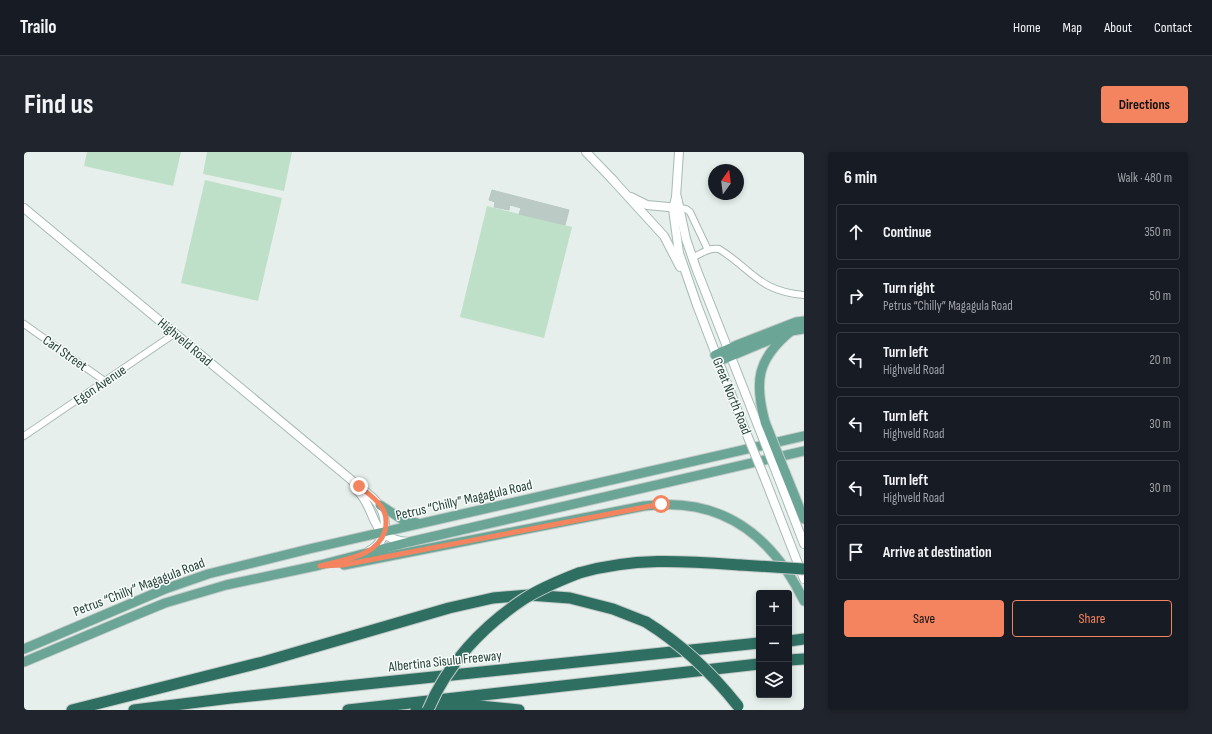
<!DOCTYPE html>
<html lang="en">
<head>
<meta charset="utf-8">
<style>
  body { margin:0; font-family:"Sofia Sans Condensed",sans-serif; background:#20242c; color:#f1f3f6 }
  .controls { position:absolute; right:12px; bottom:12px; display:grid; overflow:hidden; border-radius:4px; box-shadow:0 2px 6px #0003 }
  .controls button { width:36px; height:36px; display:grid; place-items:center; padding:0; border:0; border-bottom:1px solid #363941; background:#171b24; color:#f1f3f6; font:20px sans-serif }
  .compass { position:absolute; left:684px; top:12px; width:36px; height:36px; border-radius:50%; background:#171b24; box-shadow:0 2px 6px #0003; rotate:14deg }
  .stop { position:absolute; width:12px; height:12px; margin:-9px; border:3px solid #f4845f; border-radius:50%; background:#fff }
  .stop.end { background:#f4845f; border-color:#fff; box-shadow:0 1px 4px #0008 }
  .list { margin:0; padding:0; list-style:none }
  h2 { display:flex; justify-content:space-between; align-items:center; height:52px; margin:0; padding:0 16px; font-size:17px }
  h2 small { font-size:13px; font-weight:400; color:#9ea1a6 }
  .list li { display:grid; grid-template-columns:26px 1fr auto; gap:12px; align-items:center; box-sizing:border-box; height:56px; margin:0 8px 8px; padding:0 8px; border:1px solid #363941; border-radius:4px }
  .list b { display:block; font-size:15px; white-space:nowrap }
  .list p { margin:0; font-size:13px; white-space:nowrap; color:#9ea1a6 }
  .list em { font-size:13px; font-style:normal; color:#9ea1a6 }
  .actions { display:flex; gap:8px; padding:12px 16px }
  .actions a { flex:1; padding:9px 0; border:1px solid #f4845f; border-radius:4px; text-align:center; font-size:14px; color:#f4845f }
  .actions .main { background:#f4845f; color:#111 }
  .icon { flex:none; width:22px; height:22px; fill:none; stroke:currentColor; stroke-width:2; stroke-linecap:round; stroke-linejoin:round }
  .map { position:relative; flex:none; width:780px; height:558px; overflow:hidden; border-radius:4px }
  header { display:flex; align-items:center; gap:24px; box-sizing:border-box; height:56px; padding:0 20px; background:#171b24; border-bottom:1px solid #363941 }
  header strong { font-size:19px }
  nav { display:flex; gap:22px; margin-inline-start:auto; font-size:14px }
  .intro { display:flex; align-items:center; justify-content:space-between; box-sizing:border-box; height:96px; padding:0 24px }
  h1 { margin:0; font-size:28px }
  .button { padding:10px 18px; border-radius:4px; background:#f4845f; color:#111; font-size:14px; font-weight:700 }
  main { display:flex; gap:24px; padding:0 24px }
  aside { flex:1; background:#171b24; border-radius:4px; box-shadow:0 2px 6px #0003 }
  .map>svg:first-child { display:block }
</style>
</head>
<body>
<header>
<strong>Trailo</strong>
<nav><a>Home</a><a>Map</a><a>About</a><a>Contact</a></nav>
</header>
<div class="intro"><h1>Find us</h1><a class="button">Directions</a></div>
<main>
<div class="map">
<svg width="780" height="558" viewBox="0 0 780 558">
  <rect width="100%" height="100%" fill="#e6efeb"/>
  <g fill="#bfe0c8">
    <polygon points="63,0 157,0 149,34 60,14"/>
    <polygon points="183,0 268,0 260,39 179,22"/>
    <polygon points="181,28 258,46 234,149 157,131"/>
    <polygon points="463,54 548,75 520,186 436,165"/>
  </g>
  <polygon fill="#bbcac4" stroke="#b8c9c2" points="468,38 545,58 541,73 495,62 497,56 486,53 485,58 470,55 471,50 465,48"/>
  <g fill="none" stroke-linecap="round" stroke-linejoin="round">
    <g stroke="#a8b8b2" stroke-width="8">
      <g id="street">
        <polyline points="656,56 662,57 666,60 684,98"/>
        <path d="M668,106C677,102 685,95 695,97C729,118 734,139 780,143"/>
        <polyline points="0,172 82,230"/>
        <polyline points="0,284 150,182"/>
      </g>
    </g>
    <g stroke="#a4bbb3" stroke-width="10">
      <g id="secondary">
        <polyline points="562,0 590,29"/>
        <polyline points="655,0 652,45 649,57 655,101 673,153 719,273"/>
        <polyline points="587,26 640,84 656,115"/>
        <polyline points="607,45 623,53 655,56"/>
        <polyline points="653,45 662,87 672,116 733,271"/>
        <path d="M0,56L349,346C364,361 367,387 345,399"/>
        <polyline points="753,322 780,392"/>
        <polyline points="741,327 780,427"/>
        <path d="M333,338C355,360 343,386 384,390"/>
      </g>
    </g>
    <g stroke="#c2cac8" stroke-width="11">
      <g id="primary">
        <polyline points="691,203 713,193 772,170 780,169"/>
        <polyline points="695,209 767,179 780,177"/>
        <path d="M741,270C730,229 733,207 767,179"/>
        <polyline points="761,320 780,367"/>
        <polyline points="356,353 379,368 393,371"/>
        <path d="M320,413L620,354C697,344 748,383 780,449"/>
        <polyline points="0,497 141,437 184,422 285,397 780,284"/>
        <polyline points="0,510 107,465 141,451 202,433 296,413 385,390 780,299"/>
      </g>
    </g>
    <g stroke="#c2cac8" stroke-width="13">
      <g id="highway">
        <path d="M555,421C611,405 660,409 717,413"/>
        <polyline points="765,489 780,487"/>
        <polyline points="765,508 780,507"/>
        <polyline points="48,558 239,510 425,456 469,446 505,443 546,446 589,457 622,470"/>
        <polyline points="110,558 207,546 735,491"/>
        <polyline points="324,558 735,512"/>
        <polyline points="392,558 455,554 495,558"/>
      </g>
    </g>
    <use href="#street" stroke="#fff" stroke-width="6"/>
    <use href="#secondary" stroke="#fff" stroke-width="8"/>
    <use href="#primary" stroke="#6aa596" stroke-width="9"/>
    <use href="#highway" stroke="#2f6f62" stroke-width="11"/>
    <g stroke="#a4bbb3" stroke-width="10" stroke-linecap="butt">
      <g id="secondary-bridge">
        <polyline points="733,271 753,322"/>
        <polyline points="719,273 741,327"/>
      </g>
    </g>
    <g stroke="#c2cac8" stroke-width="11" stroke-linecap="butt">
      <polyline id="primary-bridge" points="741,270 761,320"/>
    </g>
    <g stroke="#c2cac8" stroke-width="13" stroke-linecap="butt">
      <g id="highway-bridge">
        <polyline points="717,413 780,417"/>
        <path d="M622,470C659,493 687,520 714,554"/>
        <path d="M404,558C423,512 459,474 500,447C517,436 537,428 555,421"/>
      </g>
    </g>
    <use href="#secondary-bridge" stroke="#fff" stroke-width="8"/>
    <use href="#primary-bridge" stroke="#6aa596" stroke-width="9"/>
    <use href="#highway-bridge" stroke="#2f6f62" stroke-width="11"/>
  </g>
  <g fill="none" stroke-linecap="round" stroke-linejoin="round">
    <path stroke="#f4845f" stroke-width="5" d="M335,334C342,340 350,345 356,353C362,360 363,370 361,379C352,406 319,407 296,414L319,413L637,352"/>
  </g>
  <g text-anchor="middle" dominant-baseline="central" stroke-width="3" stroke-linejoin="round" paint-order="stroke">
    <g font-size="14" fill="#24423a" stroke="#f7fbf9">
      <text transform="translate(161 190) rotate(40)">Highveld Road</text>
      <text transform="translate(41 201) rotate(35)">Carl Street</text>
      <text transform="translate(76 233) rotate(-34)">Egon Avenue</text>
      <text transform="translate(708 244) rotate(68)">Great North Road</text>
      <text transform="translate(440 348) rotate(-13)">Petrus “Chilly” Magagula Road</text>
      <text transform="translate(115 435) rotate(-21)">Petrus “Chilly” Magagula Road</text>
      <text transform="translate(421 509) rotate(-6)">Albertina Sisulu Freeway</text>
    </g>
  </g>
</svg>
<div class="controls">
<button>+</button>
<button>−</button>
<button><svg class="icon" aria-label="layers" viewBox="0 0 24 24"><path d="M12 4l9 5-9 5-9-5zM3 14l9 5 9-5"/></svg></button>
</div>
<svg class="compass" viewBox="-18 -18 36 36"><path d="M0-13l5 13h-10z" fill="#e53935"/><path d="M0 13l5-13h-10z" fill="#9ea1a6"/></svg>
<div class="stop" style="left:637px;top:352px"></div>
<div class="stop end" style="left:335px;top:334px"></div>
</div>
<aside>
<h2>6 min<small>Walk · 480 m</small></h2>
<ul class="list">
<li><svg class="icon" aria-label="ahead" viewBox="0 0 24 24"><path d="M12 20V5M6 11l6-6 6 6"/></svg><div><b>Continue</b></div><em>350 m</em></li>
<li><svg class="icon" aria-label="right" viewBox="0 0 24 24"><path d="M7 20v-9h11M14 6l5 5-5 5"/></svg><div><b>Turn right</b><p>Petrus “Chilly” Magagula Road</p></div><em>50 m</em></li>
<li><svg class="icon" aria-label="left" viewBox="0 0 24 24"><path d="M17 20v-9H6M10 6l-5 5 5 5"/></svg><div><b>Turn left</b><p>Highveld Road</p></div><em>20 m</em></li>
<li><svg class="icon" aria-label="left" viewBox="0 0 24 24"><path d="M17 20v-9H6M10 6l-5 5 5 5"/></svg><div><b>Turn left</b><p>Highveld Road</p></div><em>30 m</em></li>
<li><svg class="icon" aria-label="left" viewBox="0 0 24 24"><path d="M17 20v-9H6M10 6l-5 5 5 5"/></svg><div><b>Turn left</b><p>Highveld Road</p></div><em>30 m</em></li>
<li><svg class="icon" aria-label="arrive" viewBox="0 0 24 24"><path d="M6 21V4h12l-3 4 3 4H6"/></svg><div><b>Arrive at destination</b></div></li>
</ul>
<div class="actions"><a class="main">Save</a><a>Share</a></div>
</aside>
</main>
</body>
</html>
